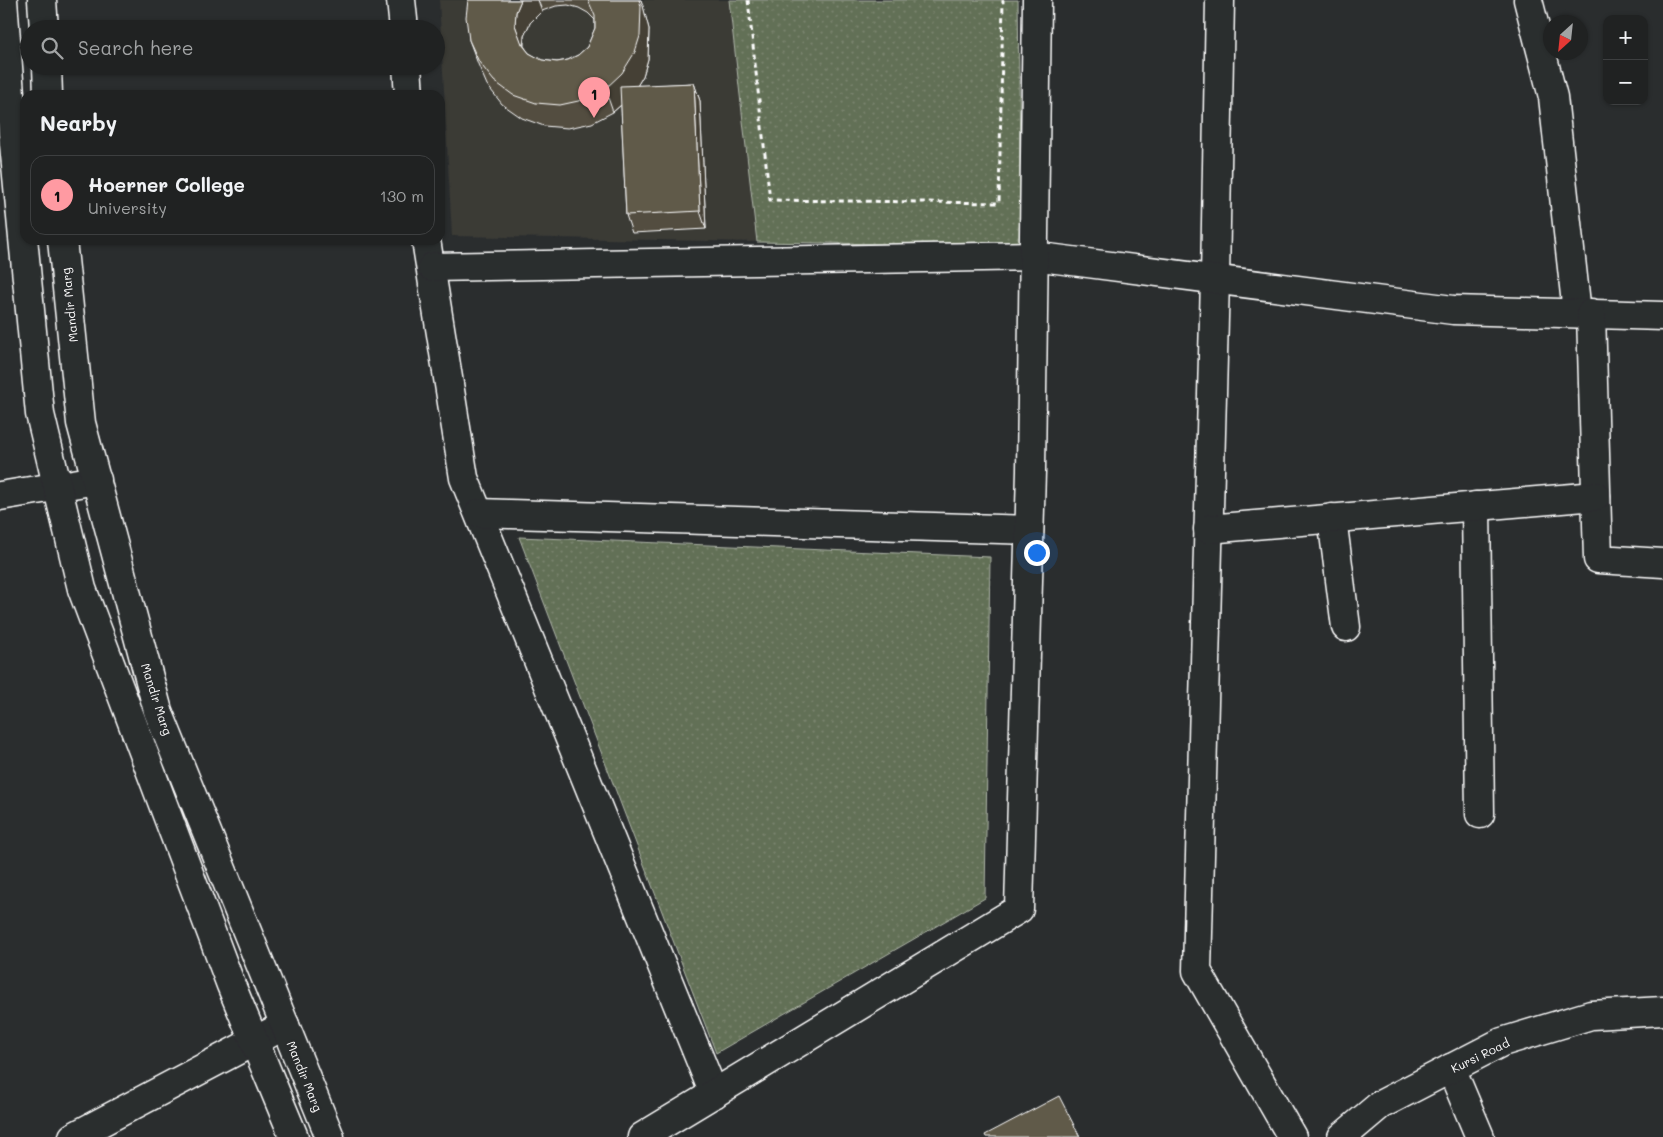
<!DOCTYPE html>
<html lang="en">
<head>
<meta charset="utf-8">
<style>
  body { margin:0; font-family:Mali,sans-serif; background:#282a2a; color:#f1f3f6 }
  .controls { position:absolute; right:15px; top:15px; display:grid; overflow:hidden; border-radius:10px; box-shadow:0 1px 4px #0004 }
  .controls button { width:45px; height:45px; display:grid; place-items:center; padding:0; border:0; border-bottom:1px solid #3d3f40; background:#202222; color:#f1f3f6; font:25px sans-serif }
  .compass { position:absolute; left:1543px; top:15px; width:45px; height:45px; border-radius:50%; background:#202222; box-shadow:0 1px 4px #0004; rotate:207deg }
  .you { position:absolute; left:1036px; top:552px; width:18px; height:18px; margin:-12px; border:4px solid #fff; border-radius:50%; background:#1a73e8; box-shadow:0 0 0 8px #1a73e833 }
  .badge { display:grid; place-items:center; width:32px; height:32px; border-radius:50%; background:#ff9aa2; color:#111; font-size:16px; font-weight:700 }
  .pin { position:absolute; translate:-50% -41px; filter:drop-shadow(0 1px 2px #0008) }
  .pin::after { content:''; position:absolute; top:26px; width:18px; height:15px; background:inherit; clip-path:polygon(0 0,100% 0,50% 100%) }
  .list { margin:0; padding:0; list-style:none }
  h2 { display:flex; justify-content:space-between; align-items:center; height:65px; margin:0; padding:0 20px; font-size:21px }
  h2 small { font-size:16px; font-weight:400; color:#a2a4a5 }
  .list li { display:grid; grid-template-columns:32px 1fr auto; gap:15px; align-items:center; box-sizing:border-box; height:80px; margin:0 10px 10px; padding:0 10px; border:1px solid #3d3f40; border-radius:15px }
  .list b { display:block; font-size:19px; white-space:nowrap }
  .list p { margin:0; font-size:16px; white-space:nowrap; color:#a2a4a5 }
  .list em { font-size:16px; font-style:normal; color:#a2a4a5 }
  .icon { flex:none; width:28px; height:28px; fill:none; stroke:currentColor; stroke-width:2; stroke-linecap:round; stroke-linejoin:round }
  .map { position:relative; flex:none; width:1663px; height:1137px; overflow:hidden }
  .search { position:absolute; background:#202222; box-shadow:0 1px 4px #0004; left:20px; top:20px; width:425px; height:55px; display:flex; align-items:center; gap:12px; box-sizing:border-box; padding:0 18px; border-radius:28px; color:#a2a4a5; font-size:19px }
  .panel { position:absolute; background:#202222; box-shadow:0 1px 4px #0004; left:20px; top:90px; width:425px; height:155px; border-radius:15px }
  .map>svg:first-child { display:block }
</style>
</head>
<body>
<div class="map">
<svg width="1663" height="1137" viewBox="0 0 1663 1137">
  <defs>
    <pattern id="park-dots" width="8" height="8" patternUnits="userSpaceOnUse" patternTransform="scale(1.25)"><rect width="8" height="8" fill="#626f56"/><path d="M2 2h.1M6 6h.1" fill="none" stroke="#7a856f" stroke-width="1.8" stroke-linecap="round"/></pattern>
  </defs>
  <rect width="100%" height="100%" fill="#2a2d2e"/>
  <filter id="ink" filterUnits="userSpaceOnUse"><feTurbulence type="fractalNoise" baseFrequency=".02" numOctaves="2"/><feDisplacementMap in="SourceGraphic" scale="10" xChannelSelector="R" yChannelSelector="G"/><feConvolveMatrix kernelMatrix="1 2 1 2 8 2 1 2 1" color-interpolation-filters="sRGB"/></filter>
  <g filter="url(#ink)">
    <polygon fill="#3a3a36" points="439,0 729,0 757,242 452,236"/>
    <g fill="url(#park-dots)" stroke="#b0b7aa">
      <polygon points="729,0 1018,0 1021,246 757,242"/>
      <polygon points="519,537 990,557 985,898 716,1053"/>
    </g>
    <g fill="none" stroke-linecap="round" stroke-linejoin="round">
      <g stroke="#fff" stroke-width="31">
        <g id="minor">
          <polyline points="401,0 404,29"/>
          <polyline points="1220,0 1215,279 1197,971 1292,1137"/>
          <polyline points="1528,0 1553,97 1577,313"/>
          <polyline points="407,66 409,95"/>
          <polyline points="426,240 464,478 714,1094"/>
          <polyline points="432,267 1033,256 1453,310 1663,316"/>
          <polyline points="1591,313 1598,559 1663,563"/>
          <polyline points="0,496 97,480"/>
          <polyline points="1476,506 1480,814"/>
          <polyline points="479,513 1029,530"/>
          <polyline points="1332,518 1346,627"/>
          <polyline points="1208,529 1596,496"/>
          <polyline points="1451,1068 1480,1137"/>
          <polyline points="73,1137 285,1025"/>
          <polyline points="642,1137 1019,909 1031,471 1037,0"/>
        </g>
      </g>
      <g stroke="#fff" stroke-width="31">
        <g id="major">
          <polyline points="3,0 13,134 40,414 82,589 231,985 294,1137"/>
          <polyline points="42,0 44,29"/>
          <polyline points="47,66 48,95"/>
          <polyline points="62,240 81,423 158,711 330,1137"/>
          <polyline points="1342,1137 1380,1105 1502,1042 1591,1015 1663,1011"/>
        </g>
      </g>
      <polyline stroke="#fff" stroke-width="3" stroke-dasharray="5 4" stroke-linecap="butt" points="748,0 770,200 999,203 1003,0"/>
      <use href="#minor" stroke="#2a2d2e" stroke-width="28"/>
      <use href="#major" stroke="#2a2d2e" stroke-width="28"/>
    </g>
    <path fill="#534d40" stroke="#fff" fill-rule="evenodd" d="M468,0H641L649,29L648,59L643,76L637,86L694,83L700,101L706,229L632,233L626,215L621,105L613,112L592,123L568,128L544,126L522,118L502,104L487,85L478,64L469,40ZM568,5L579,8L588,13L595,20V28L587,47L578,55L568,60L557,62L542,60L529,53L524,46V36L530,23L542,11L556,6Z"/>
    <g fill="#443f34" stroke="#fff">
      <polygon points="521,0 538,0 542,11 530,23 524,36 523,48 515,25 516,12"/>
      <polygon points="639,0 641,0 643,6 649,29 648,59 643,76 631,96 613,112 605,89"/>
      <polygon points="694,83 700,101 706,229 700,211"/>
    </g>
    <g fill="#615a4a" stroke="#fff">
      <polygon points="468,0 521,0 516,12 515,25 522,44 529,53 542,60 557,62 568,60 578,55 587,47 595,28 595,16 588,0 639,0 641,6 640,36 635,52 622,73 605,89 583,100 560,105 536,103 513,95 494,81 479,62 469,40 466,17"/>
      <polygon points="694,83 700,211 626,215 620,86"/>
      <polygon points="1059,1096 1080,1137 986,1137 985,1135"/>
    </g>
  </g>
  <g text-anchor="middle" dominant-baseline="central" stroke-width="4" stroke-linejoin="round" paint-order="stroke">
    <g font-size="12" fill="#fff" stroke="#2a2d2e">
      <text transform="translate(69 305) rotate(-96)">Mandir Marg</text>
      <text transform="translate(157 699) rotate(72)">Mandir Marg</text>
      <text transform="translate(1480 1055) rotate(-26)">Kursi Road</text>
      <text transform="translate(305 1076) rotate(68)">Mandir Marg</text>
    </g>
  </g>
</svg>
<div class="controls">
<button>+</button>
<button>−</button>
</div>
<svg class="compass" viewBox="-18 -18 36 36"><path d="M0-13l5 13h-10z" fill="#e53935"/><path d="M0 13l5-13h-10z" fill="#a2a4a5"/></svg>
<div class="you"></div>
<div class="pin badge" style="left:594px;top:118px">1</div>
<div class="search"><svg class="icon" aria-label="search" viewBox="0 0 24 24"><circle cx="10" cy="10" r="6"/><path d="M15 15l6 6"/></svg>Search here</div>
<section class="panel">
<h2>Nearby<small></small></h2>
<ul class="list">
<li><span class="badge">1</span><div><b>Hoerner College</b><p>University</p></div><em>130 m</em></li>
</ul>
</section>
</div>
</body>
</html>
